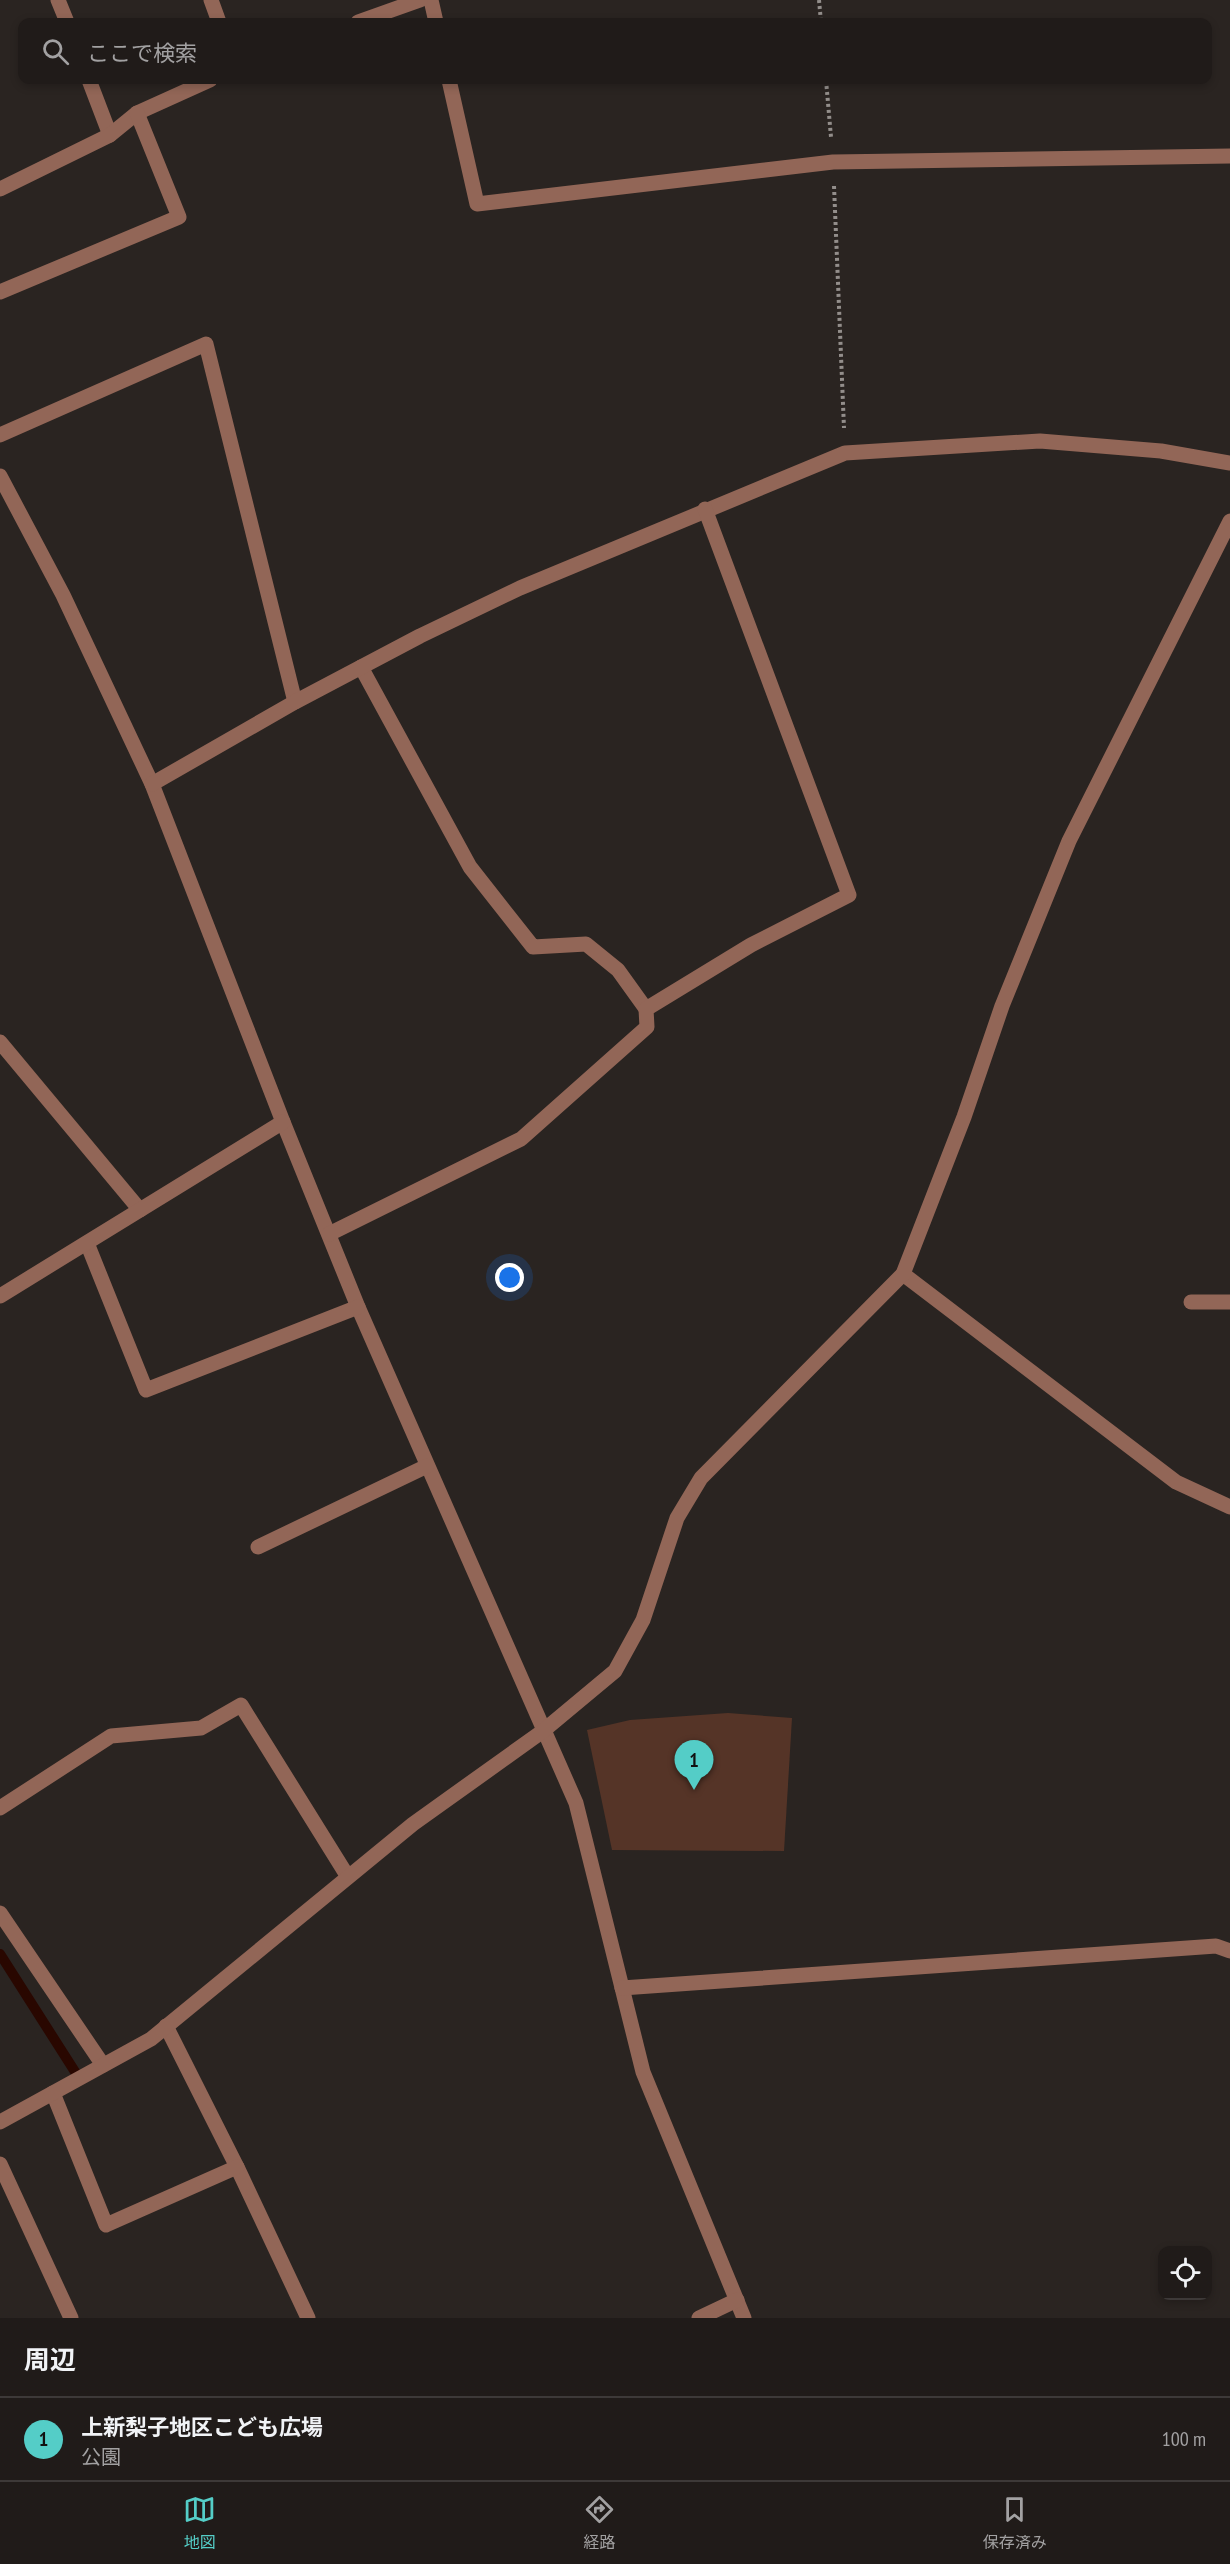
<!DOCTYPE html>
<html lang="ja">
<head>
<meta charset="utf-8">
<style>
  body { margin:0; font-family:"PT Sans Narrow","Noto Sans JP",sans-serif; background:#282422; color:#f1f3f6 }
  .controls { position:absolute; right:18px; bottom:18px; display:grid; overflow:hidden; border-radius:12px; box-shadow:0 3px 9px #0003 }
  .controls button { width:54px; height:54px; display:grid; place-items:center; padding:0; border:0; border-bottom:2px solid #3d3938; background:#201b19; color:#f1f3f6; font:30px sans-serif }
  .you { position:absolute; left:510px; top:1278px; width:21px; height:21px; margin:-15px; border:4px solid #fff; border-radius:50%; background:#1a73e8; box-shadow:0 0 0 9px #1a73e833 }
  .badge { display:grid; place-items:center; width:39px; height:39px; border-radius:50%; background:#54cdc7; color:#111; font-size:20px; font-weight:700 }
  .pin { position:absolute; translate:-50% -50px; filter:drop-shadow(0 2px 3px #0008) }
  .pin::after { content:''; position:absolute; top:32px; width:21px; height:18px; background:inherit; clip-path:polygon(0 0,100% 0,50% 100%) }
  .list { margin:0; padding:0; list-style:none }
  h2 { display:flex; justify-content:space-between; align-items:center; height:78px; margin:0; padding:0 24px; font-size:26px }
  h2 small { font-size:20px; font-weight:400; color:#a2a1a2 }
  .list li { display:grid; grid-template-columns:39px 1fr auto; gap:18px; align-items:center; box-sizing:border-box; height:84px; padding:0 24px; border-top:2px solid #3d3938 }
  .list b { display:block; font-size:22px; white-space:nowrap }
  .list p { margin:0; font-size:20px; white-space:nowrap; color:#a2a1a2 }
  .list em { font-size:20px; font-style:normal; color:#a2a1a2 }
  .icon { flex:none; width:33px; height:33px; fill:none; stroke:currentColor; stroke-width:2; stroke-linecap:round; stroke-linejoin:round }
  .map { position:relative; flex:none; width:1230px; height:2318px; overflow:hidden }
  .search { position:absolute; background:#201b19; box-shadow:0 3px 9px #0003; left:18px; right:18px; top:18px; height:66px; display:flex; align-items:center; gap:15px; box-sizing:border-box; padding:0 21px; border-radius:12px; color:#a2a1a2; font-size:22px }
  .sheet { height:162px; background:#201b19 }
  nav { display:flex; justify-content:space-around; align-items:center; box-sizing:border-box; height:84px; border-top:2px solid #3d3938; background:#201b19; font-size:16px; color:#a2a1a2 }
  nav a { display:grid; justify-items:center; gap:3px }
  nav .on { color:#54cdc7 }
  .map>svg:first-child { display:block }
</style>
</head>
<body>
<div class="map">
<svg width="1230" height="2318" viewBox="0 0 1230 2318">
  <rect width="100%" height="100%" fill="#2a2421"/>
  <polygon fill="#553427" points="728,1713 792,1718 784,1851 612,1850 587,1730 630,1720"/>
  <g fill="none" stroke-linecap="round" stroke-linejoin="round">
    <polyline stroke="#290700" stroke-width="10" points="0,1954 79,2078"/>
    <g stroke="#938e8b" stroke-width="4" stroke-dasharray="3 3" stroke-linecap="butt">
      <polyline points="819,0 821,22"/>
      <polyline points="826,80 831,137"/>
      <polyline points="834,186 844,428"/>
    </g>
    <g stroke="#926657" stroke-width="15">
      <polyline points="58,0 67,22"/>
      <polyline points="211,0 219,22"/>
      <polyline points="431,0 436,22"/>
      <polyline points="358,22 420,0"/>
      <polyline points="89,80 110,135"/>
      <polyline points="449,80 477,204 833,162 1230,156"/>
      <polyline points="0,189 110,135 137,113 210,80"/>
      <polyline points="0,292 179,217 137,113"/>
      <polyline points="0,435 206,344 295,702"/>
      <polyline points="0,476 63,595 152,784 283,1122 358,1307 576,1803 643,2072 744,2318"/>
      <polyline points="361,667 470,867 533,947 586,944 618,970 646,1009"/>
      <polyline points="152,784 295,702 420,636 520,588 845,453 1040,441 1161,451 1230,463"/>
      <polyline points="0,1042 140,1210"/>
      <polyline points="329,1234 521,1139 647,1027 646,1009 751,945 849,895 705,509"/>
      <polyline points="87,1243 146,1390 358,1307"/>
      <polyline points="903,1274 1176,1482 1230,1507"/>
      <polyline points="0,1296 283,1122"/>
      <polyline points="1191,1302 1230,1302"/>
      <polyline points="258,1547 427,1466"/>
      <polyline points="0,1808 111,1736 201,1728 241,1705 348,1877"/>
      <polyline points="0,1913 103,2065"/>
      <polyline points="622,1988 1216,1946 1230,1951"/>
      <polyline points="166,2026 237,2167 308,2318"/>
      <polyline points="53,2093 106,2225 237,2167"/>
      <polyline points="0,2122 151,2039 413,1824 543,1731 615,1671 643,1620 677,1518 701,1478 903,1274 964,1117 1002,1006 1069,841 1230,521"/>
      <polyline points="0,2164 71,2318"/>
      <polyline points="699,2318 737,2300"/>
    </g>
  </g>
</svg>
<div class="controls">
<button><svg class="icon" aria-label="locate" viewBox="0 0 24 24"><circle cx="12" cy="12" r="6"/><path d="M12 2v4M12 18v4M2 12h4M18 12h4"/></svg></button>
</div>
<div class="you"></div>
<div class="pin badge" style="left:694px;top:1790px">1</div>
<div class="search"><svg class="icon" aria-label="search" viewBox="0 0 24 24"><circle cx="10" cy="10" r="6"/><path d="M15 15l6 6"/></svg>ここで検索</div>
</div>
<section class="sheet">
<h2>周辺<small></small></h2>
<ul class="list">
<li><span class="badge">1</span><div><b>上新梨子地区こども広場</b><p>公園</p></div><em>100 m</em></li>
</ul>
</section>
<nav>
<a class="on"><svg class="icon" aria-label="map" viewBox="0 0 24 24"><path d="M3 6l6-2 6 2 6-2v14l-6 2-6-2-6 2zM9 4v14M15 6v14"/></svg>地図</a>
<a><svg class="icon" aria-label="directions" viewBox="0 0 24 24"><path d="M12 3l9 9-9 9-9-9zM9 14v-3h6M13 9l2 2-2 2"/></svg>経路</a>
<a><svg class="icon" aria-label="saved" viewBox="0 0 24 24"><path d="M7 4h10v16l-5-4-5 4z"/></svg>保存済み</a>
</nav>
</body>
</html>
